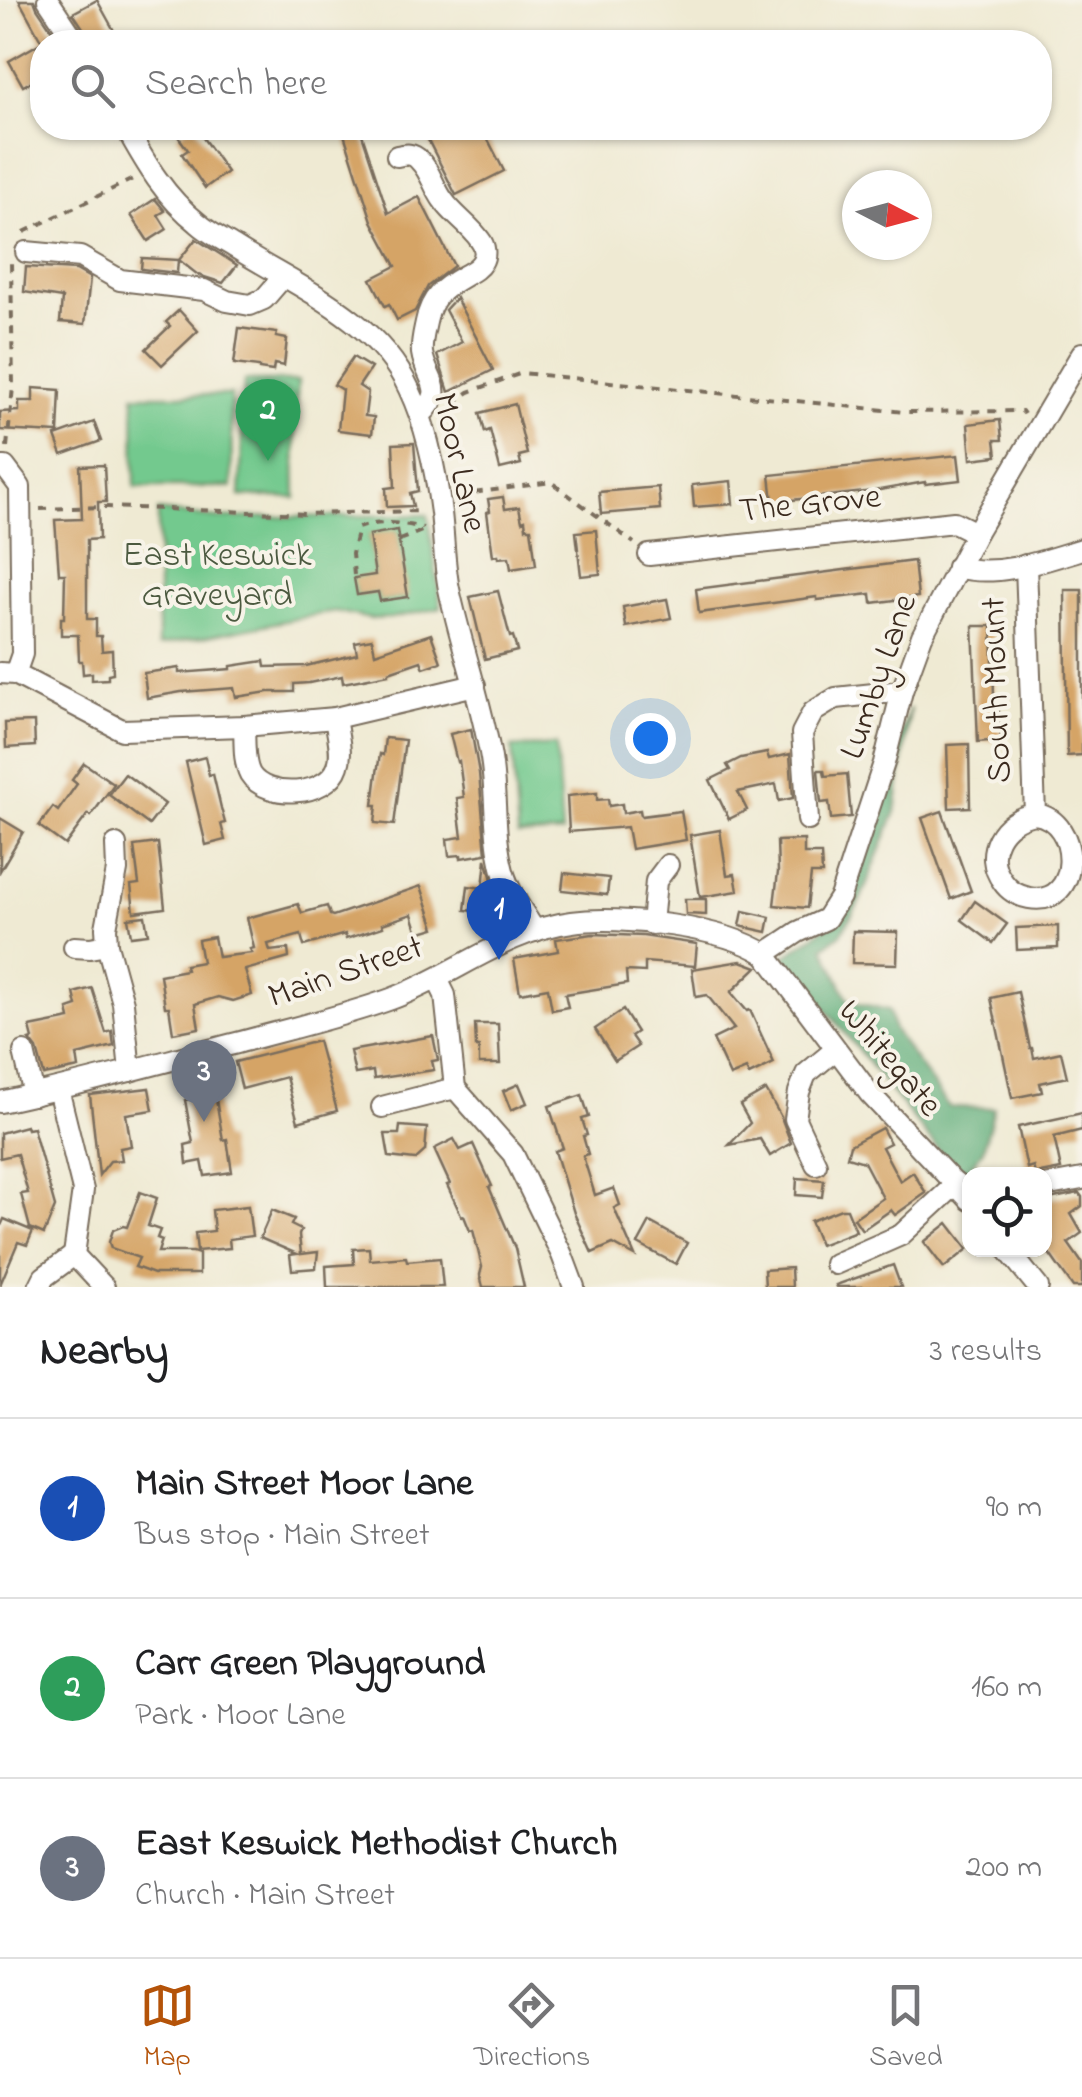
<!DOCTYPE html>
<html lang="en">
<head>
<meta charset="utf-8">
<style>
  body { margin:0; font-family:"Indie Flower",sans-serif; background:#f2f2f2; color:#202124 }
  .controls { position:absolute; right:30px; bottom:30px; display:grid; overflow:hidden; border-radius:20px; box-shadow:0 2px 8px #0004 }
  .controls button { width:90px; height:90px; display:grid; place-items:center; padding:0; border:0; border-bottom:2px solid #e0e0e0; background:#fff; color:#202124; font:50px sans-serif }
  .compass { position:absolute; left:842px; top:170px; width:90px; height:90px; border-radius:50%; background:#fff; box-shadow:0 2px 8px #0004; rotate:96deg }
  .you { position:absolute; left:650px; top:738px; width:35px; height:35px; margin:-25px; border:8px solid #fff; border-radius:50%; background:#1a73e8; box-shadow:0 0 0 15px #1a73e833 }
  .badge { display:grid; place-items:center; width:65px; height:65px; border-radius:50%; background:#b45309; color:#fff; font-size:32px; font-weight:700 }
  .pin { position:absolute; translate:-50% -82px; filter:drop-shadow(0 2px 5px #0008) }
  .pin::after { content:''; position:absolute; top:52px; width:35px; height:30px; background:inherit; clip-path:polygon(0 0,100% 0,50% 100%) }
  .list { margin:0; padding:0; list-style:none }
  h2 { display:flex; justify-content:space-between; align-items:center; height:130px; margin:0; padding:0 40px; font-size:42px }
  h2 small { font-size:32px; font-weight:400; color:#757577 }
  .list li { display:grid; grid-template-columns:65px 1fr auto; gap:30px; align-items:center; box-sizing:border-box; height:180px; padding:0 40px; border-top:2px solid #e0e0e0 }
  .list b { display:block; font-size:38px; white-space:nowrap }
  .list p { margin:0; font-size:32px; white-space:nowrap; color:#757577 }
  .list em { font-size:32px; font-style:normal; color:#757577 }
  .icon { flex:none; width:55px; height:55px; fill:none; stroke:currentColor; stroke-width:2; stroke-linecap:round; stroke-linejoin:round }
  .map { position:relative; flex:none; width:1082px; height:1287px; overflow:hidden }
  .search { position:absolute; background:#fff; box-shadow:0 2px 8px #0004; left:30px; right:30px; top:30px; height:110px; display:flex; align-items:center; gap:25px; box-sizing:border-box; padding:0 35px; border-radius:40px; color:#757577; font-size:38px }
  .sheet { height:670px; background:#fff }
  nav { display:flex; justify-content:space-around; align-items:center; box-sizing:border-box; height:140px; border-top:2px solid #e0e0e0; background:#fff; font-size:28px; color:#757577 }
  nav a { display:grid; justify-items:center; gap:5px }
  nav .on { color:#b45309 }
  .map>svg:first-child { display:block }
</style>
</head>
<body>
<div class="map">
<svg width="1082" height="1287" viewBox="0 0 1082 1287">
  <rect width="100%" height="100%" fill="#f7f3e8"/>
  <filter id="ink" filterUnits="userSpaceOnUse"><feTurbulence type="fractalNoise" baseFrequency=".01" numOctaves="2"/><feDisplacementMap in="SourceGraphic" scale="20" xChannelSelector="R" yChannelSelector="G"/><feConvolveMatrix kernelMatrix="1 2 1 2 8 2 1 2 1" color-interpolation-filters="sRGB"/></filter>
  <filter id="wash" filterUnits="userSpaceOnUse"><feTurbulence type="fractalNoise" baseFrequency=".0048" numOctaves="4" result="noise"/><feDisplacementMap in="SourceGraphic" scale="40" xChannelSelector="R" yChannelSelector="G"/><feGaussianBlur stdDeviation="2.25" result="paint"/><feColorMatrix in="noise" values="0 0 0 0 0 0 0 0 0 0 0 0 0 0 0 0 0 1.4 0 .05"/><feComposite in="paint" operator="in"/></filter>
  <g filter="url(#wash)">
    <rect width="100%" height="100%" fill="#efead3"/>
    <g fill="#73c98e" stroke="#577a56" stroke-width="2.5" fill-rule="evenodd">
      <polygon points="244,381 298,381 295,426 296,498 240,496"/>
      <polygon points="134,395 231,395 232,487 135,487"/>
      <path d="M158,511L217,518L428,515L441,608L391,618L370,619L335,611L158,646ZM397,531L407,597L380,601L378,592L357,595L355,579L375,575L369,535Z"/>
      <polygon points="556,745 562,833 518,836 512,748"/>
    </g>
    <polygon fill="#5ead79" stroke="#4c6c4c" stroke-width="2.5" points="910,708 896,812 860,901 841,934 824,947 849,1001 889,1010 894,1030 949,1107 994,1108 983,1150 961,1179 784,957 837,919"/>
    <g id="blocks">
      <g fill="#d5a466">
        <polygon points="19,0 34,0 37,8 60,42 42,42 42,76 23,86 9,61 42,42"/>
        <polygon points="97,0 112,27 120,42 90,42 87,34 73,13"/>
        <polygon points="188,128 196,128 227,172 205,188 182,154 188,150 177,135"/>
        <polygon points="342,128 360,128 388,213 419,197 454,266 428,286 415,311 397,320 389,304 385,306 371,279 396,266 372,221"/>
        <polygon points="422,128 482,128 504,171 456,195"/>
        <polygon points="155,199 165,211 158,215 167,229 148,241 131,215"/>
        <polygon points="196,239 237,265 223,283 198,275 179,260"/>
        <polygon points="142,258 178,260 177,273 141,269"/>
        <polygon points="26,267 76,270 90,278 85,324 60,322 62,298 24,292"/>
        <polygon points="456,298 493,370 449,392 437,355 462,342 445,310"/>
        <polygon points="179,310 198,331 162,365 146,349 170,326 166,322"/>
        <polygon points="239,328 277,333 276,337 287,339 284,366 274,364 273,371 259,369 259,367 234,364"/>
        <polygon points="353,357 371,368 359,386 368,392 365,416 374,417 372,434 338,430 342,390 334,385"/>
        <polygon points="33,388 60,390 58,433 0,430 0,412 19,411 19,401 33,401"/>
        <polygon points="515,404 527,454 519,456 521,464 500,469 490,430 485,432 480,413"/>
        <polygon points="1000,420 1002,440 995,440 997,456 971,459 968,424"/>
        <polygon points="94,422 101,441 62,455 55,436"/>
        <polygon points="414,443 418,491 410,493 413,506 387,507 386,488 395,487 393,444"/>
        <polygon points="958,455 961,480 925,484 925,482 874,491 773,502 770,475"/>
        <polygon points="104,465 106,502 98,502 99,539 87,540 87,619 96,619 96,636 101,636 102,651 112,650 113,673 108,674 108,679 92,680 92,673 83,674 82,661 79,661 78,635 61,635 61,618 64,618 65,574 59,574 55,520 82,519 80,466"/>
        <polygon points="731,481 733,504 694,507 692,485"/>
        <polygon points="658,487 660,509 601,514 599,492"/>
        <polygon points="503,497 505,509 519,507 522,521 525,520 526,528 531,528 536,565 511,569 509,557 498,558 498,555 493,556 487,512 490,511 488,499"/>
        <polygon points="397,530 408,597 380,601 378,592 357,595 354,578 375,575 369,535"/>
        <polygon points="596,530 600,574 581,576 576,532"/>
        <polygon points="914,561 918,597 872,603 871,594 817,600 817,597 699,613 696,589"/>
        <polygon points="1065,590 1082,590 1082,755 1067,756"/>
        <polygon points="498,591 510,637 513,636 517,651 485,659 470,597"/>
        <polygon points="667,599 671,618 626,627 623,607"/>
        <polygon points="973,626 992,626 994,697 998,697 1001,740 978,742"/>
        <polygon points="431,634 441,662 424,668 421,661 389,672 389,674 343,683 342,676 309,683 294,684 294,692 268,692 236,697 234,688 181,692 147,698 144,673 179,668 179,673 231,669 231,666 264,661 265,667 306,666 357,654 355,642 372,639 375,653"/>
        <polygon points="34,722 35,746 6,748 5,723"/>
        <polygon points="471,729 479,773 486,854 461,858 461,855 449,856 447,839 462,837 457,798 464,797 459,761 457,762 450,734"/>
        <polygon points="385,738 405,740 394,825 375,823 377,805 373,805 377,773 380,754 383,755"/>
        <polygon points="969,744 970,807 949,808 947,745"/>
        <polygon points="767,753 769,759 790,754 793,798 779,801 776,784 738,792 747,810 729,819 710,780 730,770 727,765 741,758"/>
        <polygon points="205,757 209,775 213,774 221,808 225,823 221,824 225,840 206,845 186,762"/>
        <polygon points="84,763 114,784 91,816 88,814 65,845 39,826 53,807 58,811 77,784 72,780"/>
        <polygon points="818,770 824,770 825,776 847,774 851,817 831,819 829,802 821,803"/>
        <polygon points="125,774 165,804 149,825 109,795"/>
        <polygon points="597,793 597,800 608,799 609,806 622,804 623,813 640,810 641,816 681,811 686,840 631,849 627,827 569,832 567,796"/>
        <polygon points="942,811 971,891 951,899 922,818"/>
        <polygon points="0,818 23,832 0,871"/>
        <polygon points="720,830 727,875 735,874 738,891 700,897 690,835"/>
        <polygon points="804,840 804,854 821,854 822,874 811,874 807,908 774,905 778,872 777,841"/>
        <polygon points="158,843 165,908 134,912 131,885 139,884 134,846"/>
        <polygon points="486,859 493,883 500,901 499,914 465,910 468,886 483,888"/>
        <polygon points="564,873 609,878 607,895 562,890"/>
        <polygon points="421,886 435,928 418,933 412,914 382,924 383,927 346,939 345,934 304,946 301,935 268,944 270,951 288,949 289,958 245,970 252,995 233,1001 218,997 195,1004 199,1028 173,1033 169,1007 165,1007 160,975 186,970 185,965 202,962 198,940 214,937 218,957 252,953 250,949 254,948 247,918 298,904 302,913 327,906 330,915 333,916"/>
        <polygon points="685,899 706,899 706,915 686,914"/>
        <polygon points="975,901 1007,924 993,943 962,920"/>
        <polygon points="743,911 770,917 767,932 740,926"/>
        <polygon points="145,916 148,934 131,936 128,918"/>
        <polygon points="1058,926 1058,948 1017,950 1016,928"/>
        <polygon points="853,931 898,932 897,964 852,963"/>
        <polygon points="593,934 643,936 697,944 695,966 645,962 645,972 626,971 627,984 565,994 568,1007 552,1010 548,988 520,993 514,959 558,951 556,939"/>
        <polygon points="741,961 757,967 731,992 747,1011 750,1010 774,1063 749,1075 746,1069 730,1076 713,1039 734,1029 707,995 696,997 692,969"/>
        <polygon points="92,988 106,1033 112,1031 114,1046 77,1055 79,1068 44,1075 37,1049 30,1040 33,1039 30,1027 70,1019 68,1009 77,1006 74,993"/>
        <polygon points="1018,992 1030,1048 1032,1048 1034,1058 1061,1052 1067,1077 1040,1083 1042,1092 1012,1098 991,998"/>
        <polygon points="623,1010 637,1032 631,1036 638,1046 615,1061 595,1029"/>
        <polygon points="475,1024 498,1024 500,1064 479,1064 479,1047 476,1047"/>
        <polygon points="433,1036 438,1060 432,1061 434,1070 374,1079 373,1071 355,1074 350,1051"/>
        <polygon points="318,1041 337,1111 298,1122 286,1077 242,1089 235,1062"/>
        <polygon points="519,1084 527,1103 511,1110 503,1091"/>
        <polygon points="149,1088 153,1110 126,1114 131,1146 120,1148 122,1160 110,1161 99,1175 90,1095"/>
        <polygon points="766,1090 781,1117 791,1143 770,1156 760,1139 729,1145 750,1123 740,1105"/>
        <polygon points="215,1094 223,1140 227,1139 232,1172 205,1176 202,1161 187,1164 185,1145 193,1143 185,1100"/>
        <polygon points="582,1095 589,1117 582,1119 587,1135 583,1136 588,1154 583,1156 595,1195 614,1188 620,1205 614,1208 635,1256 613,1244 592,1253 574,1213 555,1151 563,1148 549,1106"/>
        <polygon points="1082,1113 1082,1130 1054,1137 1061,1169 1035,1174 1033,1166 1027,1168 1018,1127"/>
        <polygon points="26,1126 27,1129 33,1128 55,1207 44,1234 30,1228 21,1194 28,1193 17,1154 0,1158 0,1133"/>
        <polygon points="400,1126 427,1128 425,1151 415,1160 389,1157 385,1134 399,1134"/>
        <polygon points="882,1128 890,1143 882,1147 900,1181 913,1172 926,1193 895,1215 891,1210 862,1230 854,1218 883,1198 864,1162 847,1157 850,1145"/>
        <polygon points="454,1139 460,1150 473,1144 492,1186 489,1187 515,1248 524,1287 483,1287 480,1275 482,1267 473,1230 470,1231 464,1216 462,1217 447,1185 450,1184 434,1149"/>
        <polygon points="797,1178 824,1180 822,1197 796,1195"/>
        <polygon points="140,1192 157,1198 148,1226 160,1230 157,1238 162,1240 158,1252 193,1252 199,1254 199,1274 154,1274 135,1267 139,1258 111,1248 109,1242 113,1230 123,1226 127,1227"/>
        <polygon points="1079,1193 1082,1197 1082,1206 1071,1214 1082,1233 1068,1243 1082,1263 1082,1287 1073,1287 1044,1246 1044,1200"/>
        <polygon points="248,1206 252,1236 229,1239 230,1248 197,1251 195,1233 214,1231 212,1210"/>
        <polygon points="841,1209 847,1209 856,1231 820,1245 810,1221"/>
        <polygon points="272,1210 294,1219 291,1225 301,1230 299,1235 301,1254 318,1252 316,1268 292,1270 290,1255 297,1254 260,1238"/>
        <polygon points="4,1219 33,1231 27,1245 18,1242 0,1285 0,1228"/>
        <polygon points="650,1222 687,1243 676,1264 638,1244"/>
        <polygon points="948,1223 968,1249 944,1268 924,1242"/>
        <polygon points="369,1248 370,1260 406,1257 407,1261 440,1258 443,1287 327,1287 326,1266 354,1264 353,1249"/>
        <polygon points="893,1265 901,1287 837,1287 836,1285"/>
        <polygon points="791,1268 792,1287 765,1287 764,1270"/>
      </g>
    </g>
  </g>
  <g filter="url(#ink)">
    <use href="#blocks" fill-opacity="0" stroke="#7a6d5d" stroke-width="2.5"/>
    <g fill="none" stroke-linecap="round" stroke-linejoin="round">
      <g stroke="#7a6d5d" stroke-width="24">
        <g id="minor">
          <polyline points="48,0 76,42"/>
          <path d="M126,128C146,164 165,197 198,223C209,233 223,240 236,248C298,287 377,319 409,389C427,427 436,472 441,513C444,538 444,564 449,589C461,645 481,700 491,758C497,795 493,834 503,871C509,892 523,912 535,931"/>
          <path d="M397,156C406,154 413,153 419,160C430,170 434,188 443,200C453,215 470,225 480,240C485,246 486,255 482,262C478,269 471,272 464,276C443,288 431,297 426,322C424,332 421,342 422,353C426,380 449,390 420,415"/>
          <polyline points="26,252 80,257 120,280 204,290 227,301 250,305 264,299 283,277"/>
          <polyline points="0,467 5,467 20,487 22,654 15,674"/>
          <polyline points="649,555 954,522 976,533"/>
          <path d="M1026,565L1035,814C1002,819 981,853 1003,882C1009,891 1019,896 1029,898C1082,908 1082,820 1035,814"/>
          <path d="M957,567C997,578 1043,561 1082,549"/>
          <polyline points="0,673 15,674 122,730 244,726 335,718 475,685"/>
          <path d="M244,726C245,741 243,761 250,774C266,800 328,797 338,766C343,752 337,733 335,718"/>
          <polyline points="808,820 802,733 813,712 836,698 902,691"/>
          <polyline points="116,845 117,870 106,928 107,945 123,1003 130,1071"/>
          <polyline points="652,924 656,881 668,865"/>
          <polyline points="74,947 90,948 107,945"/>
          <polyline points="765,954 798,932 826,919 840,897 884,763 902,691 922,636 976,533 1082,353"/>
          <polyline points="437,979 445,995 455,1088 513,1154 562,1255 574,1287"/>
          <polyline points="24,1052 34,1095"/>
          <polyline points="58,1089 83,1190 74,1255 104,1287"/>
          <path d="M0,1102C80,1085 158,1063 237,1043C288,1029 341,1017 391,999C452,977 506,930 572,922C621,915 724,927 765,954L870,1094L970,1200"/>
          <polyline points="382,1107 455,1088"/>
          <polyline points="816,1164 795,1119 799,1092 806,1074 835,1050"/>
          <polyline points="1044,1186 1082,1179"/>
          <polyline points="1008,1250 1038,1287"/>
          <polyline points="835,1264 901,1235 956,1184"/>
          <polyline points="39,1287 44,1277 74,1255"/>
        </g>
      </g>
      <g stroke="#7a6d5d" stroke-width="4" stroke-dasharray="8 8" stroke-linecap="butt">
        <polyline points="24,232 133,179"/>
        <polyline points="453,403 469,392 522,373 904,412 1022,411 1024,414"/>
        <polyline points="7,447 13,387 11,262"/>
        <polyline points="459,495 551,482 634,543"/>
        <polyline points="40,509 108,507 307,514 421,511"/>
        <polyline points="399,540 422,531"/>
        <path d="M354,575L352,554L358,528C380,520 401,523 423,528"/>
      </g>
      <use href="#minor" stroke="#fff" stroke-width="20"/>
    </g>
  </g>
  <g text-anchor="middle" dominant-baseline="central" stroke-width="8" stroke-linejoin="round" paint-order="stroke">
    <g font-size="35" fill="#3b2a1e" stroke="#f7f3e8">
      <text transform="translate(458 463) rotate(77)">Moor Lane</text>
      <text transform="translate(810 505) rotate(-6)">The Grove</text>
      <text transform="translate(880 677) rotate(-71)">Lumby Lane</text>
      <text transform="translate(998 690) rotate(-92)">South Mount</text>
      <text transform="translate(346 973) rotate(-19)">Main Street</text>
      <text transform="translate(889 1059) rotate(50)">Whitegate</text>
    </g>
    <g font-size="35" fill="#4c5a40" stroke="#f7f3e8">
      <text x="217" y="556">East Keswick<tspan x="217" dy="40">Graveyard</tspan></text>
    </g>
  </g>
</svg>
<div class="controls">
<button><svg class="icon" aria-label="locate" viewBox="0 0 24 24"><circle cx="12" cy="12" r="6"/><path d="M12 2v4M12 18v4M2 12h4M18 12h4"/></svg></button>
</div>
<svg class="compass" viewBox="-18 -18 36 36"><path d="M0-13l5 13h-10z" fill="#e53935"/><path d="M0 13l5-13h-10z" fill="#757577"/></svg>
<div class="you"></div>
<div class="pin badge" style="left:499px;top:960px;background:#1a4fb4">1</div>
<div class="pin badge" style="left:268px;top:461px;background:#2e9e5b">2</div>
<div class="pin badge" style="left:204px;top:1122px;background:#6b7280">3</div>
<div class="search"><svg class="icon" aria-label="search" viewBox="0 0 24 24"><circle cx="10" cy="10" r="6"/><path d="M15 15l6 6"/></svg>Search here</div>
</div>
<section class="sheet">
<h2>Nearby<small>3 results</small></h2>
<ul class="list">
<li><span class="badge" style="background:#1a4fb4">1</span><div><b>Main Street Moor Lane</b><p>Bus stop · Main Street</p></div><em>90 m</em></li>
<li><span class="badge" style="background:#2e9e5b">2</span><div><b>Carr Green Playground</b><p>Park · Moor Lane</p></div><em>160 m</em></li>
<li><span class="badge" style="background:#6b7280">3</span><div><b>East Keswick Methodist Church</b><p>Church · Main Street</p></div><em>200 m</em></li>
</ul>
</section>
<nav>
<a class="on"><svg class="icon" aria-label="map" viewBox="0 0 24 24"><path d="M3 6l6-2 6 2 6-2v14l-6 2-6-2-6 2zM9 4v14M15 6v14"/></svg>Map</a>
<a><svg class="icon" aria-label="directions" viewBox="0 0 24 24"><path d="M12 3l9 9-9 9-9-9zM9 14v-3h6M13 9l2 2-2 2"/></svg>Directions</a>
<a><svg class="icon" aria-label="saved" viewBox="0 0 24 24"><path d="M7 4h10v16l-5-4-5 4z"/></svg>Saved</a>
</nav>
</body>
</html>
